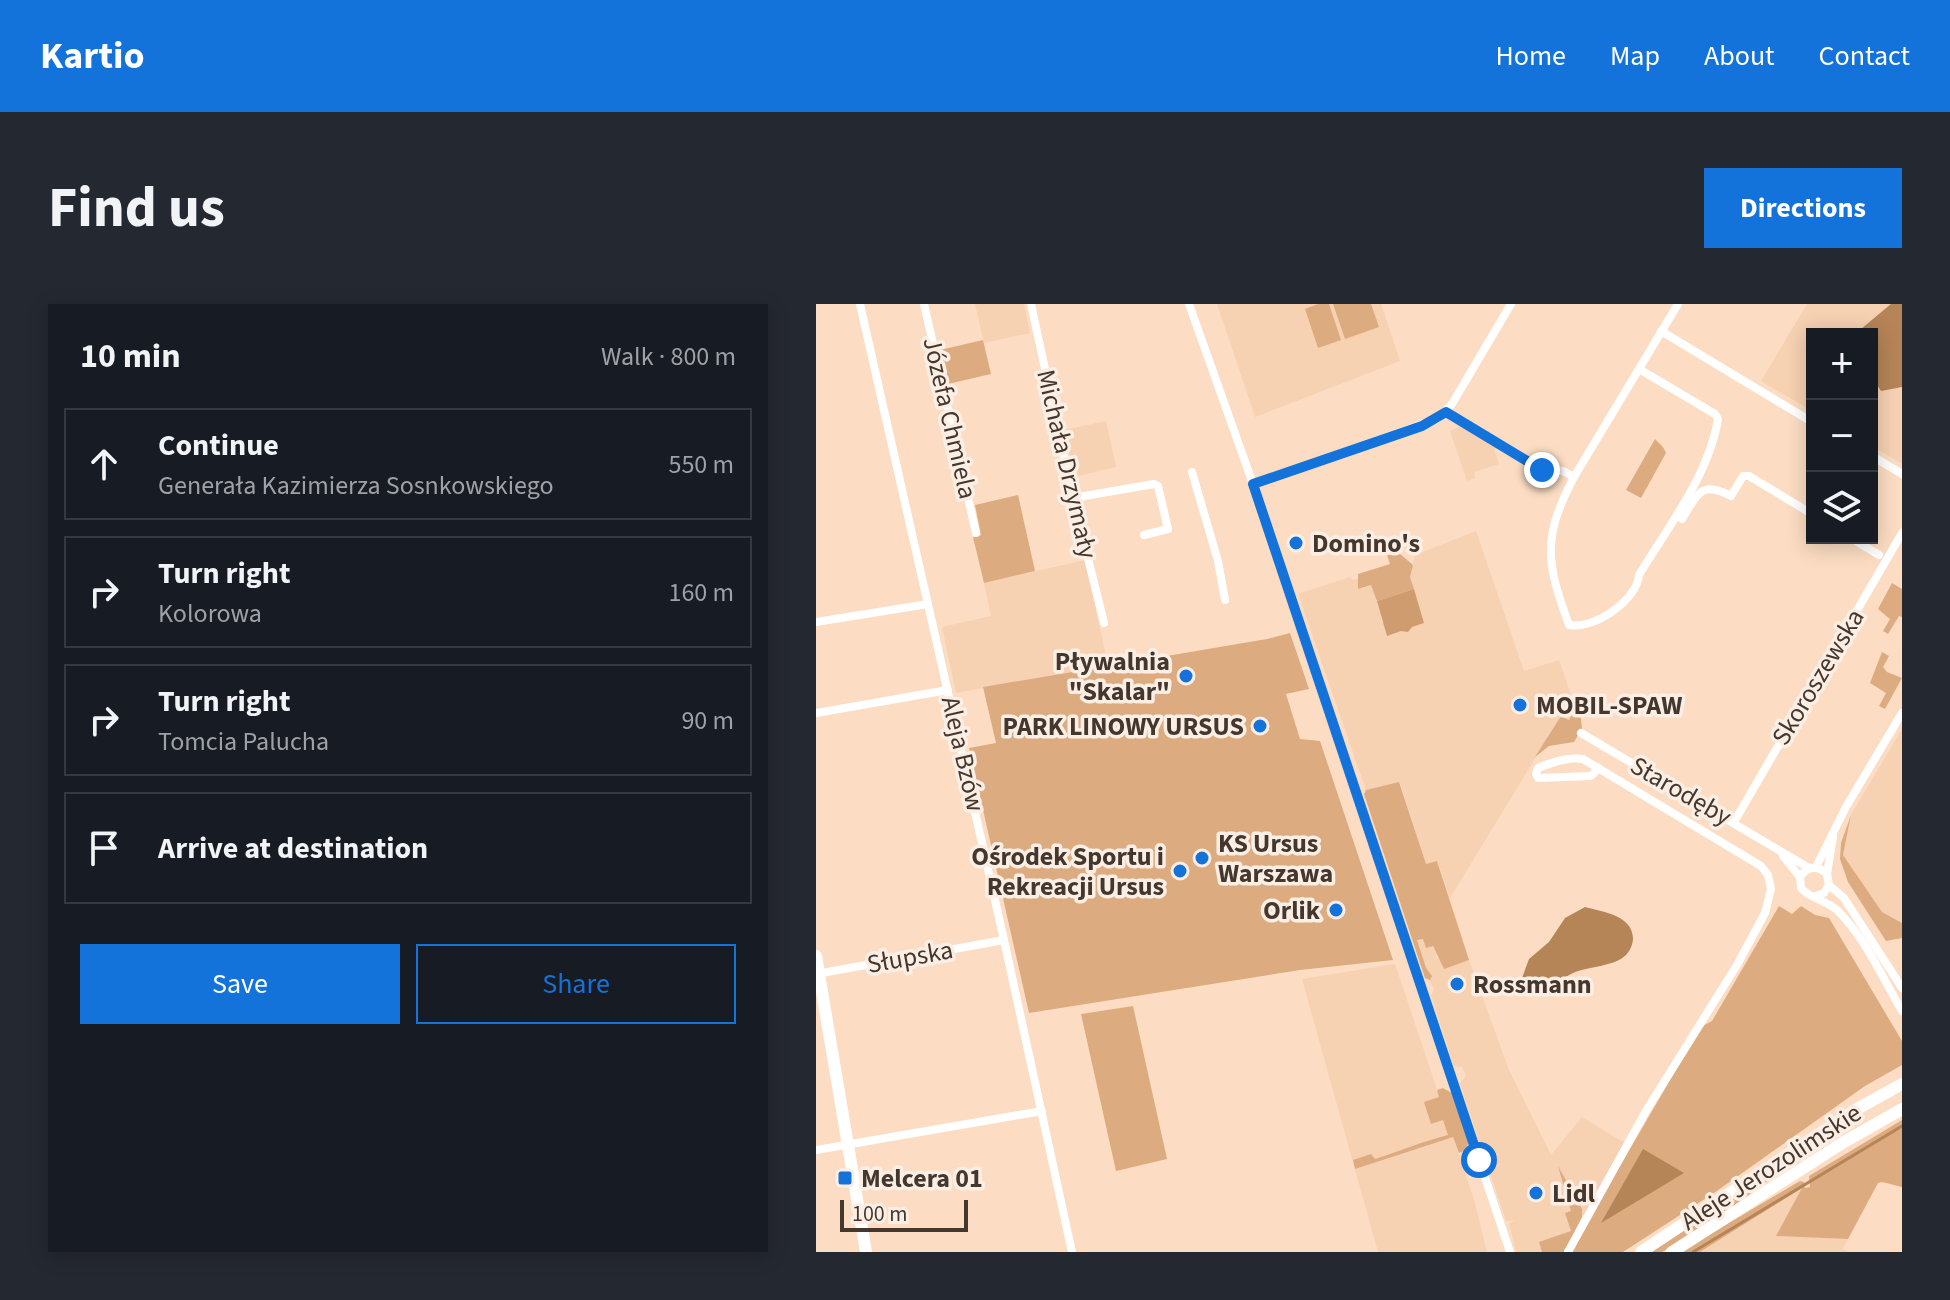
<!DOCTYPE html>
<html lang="en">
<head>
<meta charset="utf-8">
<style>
  body { margin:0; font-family:"Source Sans 3",sans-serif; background:#242831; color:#f1f3f6 }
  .controls { position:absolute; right:24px; top:24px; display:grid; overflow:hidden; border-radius:0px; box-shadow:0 4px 20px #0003 }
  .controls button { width:72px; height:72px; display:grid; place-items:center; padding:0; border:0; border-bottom:2px solid #363941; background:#171b24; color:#f1f3f6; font:40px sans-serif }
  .scale { position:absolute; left:24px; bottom:20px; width:128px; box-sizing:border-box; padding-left:8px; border:4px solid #44382e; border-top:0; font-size:22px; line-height:28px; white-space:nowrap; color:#44382e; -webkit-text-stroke:6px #fbeee4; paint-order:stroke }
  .stop { position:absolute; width:24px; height:24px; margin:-18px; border:6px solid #1472db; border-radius:50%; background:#fff }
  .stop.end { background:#1472db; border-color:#fff; box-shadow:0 2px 8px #0008 }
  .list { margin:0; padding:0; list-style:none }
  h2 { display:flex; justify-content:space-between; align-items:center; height:104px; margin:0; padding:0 32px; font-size:34px }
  h2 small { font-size:26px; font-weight:400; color:#9ea1a6 }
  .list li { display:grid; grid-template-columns:52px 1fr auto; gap:24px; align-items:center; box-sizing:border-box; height:112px; margin:0 16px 16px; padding:0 16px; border:2px solid #363941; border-radius:0px }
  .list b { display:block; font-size:30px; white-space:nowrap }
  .list p { margin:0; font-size:26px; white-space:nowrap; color:#9ea1a6 }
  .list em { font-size:26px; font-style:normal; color:#9ea1a6 }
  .actions { display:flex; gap:16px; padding:24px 32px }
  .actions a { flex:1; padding:18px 0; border:2px solid #1472db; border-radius:0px; text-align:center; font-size:28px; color:#1472db }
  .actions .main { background:#1472db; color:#fff }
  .icon { flex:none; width:44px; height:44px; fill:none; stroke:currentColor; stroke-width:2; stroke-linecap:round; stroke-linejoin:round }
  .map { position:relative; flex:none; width:1086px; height:948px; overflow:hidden; border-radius:0px }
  header { display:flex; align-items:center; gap:48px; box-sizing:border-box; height:112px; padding:0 40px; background:#1472db; color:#fff }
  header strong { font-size:38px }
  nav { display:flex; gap:44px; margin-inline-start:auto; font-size:28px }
  .intro { display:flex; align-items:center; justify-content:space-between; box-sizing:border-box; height:192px; padding:0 48px }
  h1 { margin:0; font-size:56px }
  .button { padding:20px 36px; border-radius:0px; background:#1472db; color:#fff; font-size:28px; font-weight:700 }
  main { display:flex; gap:48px; padding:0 48px }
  aside { flex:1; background:#171b24; border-radius:0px; box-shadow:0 4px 20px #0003 }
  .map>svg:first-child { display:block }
</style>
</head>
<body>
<header>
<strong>Kartio</strong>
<nav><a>Home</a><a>Map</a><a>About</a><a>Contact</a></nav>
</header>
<div class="intro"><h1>Find us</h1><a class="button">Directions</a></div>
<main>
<aside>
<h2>10 min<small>Walk · 800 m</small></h2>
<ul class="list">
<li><svg class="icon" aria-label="ahead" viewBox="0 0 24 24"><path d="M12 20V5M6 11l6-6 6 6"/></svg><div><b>Continue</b><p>Generała Kazimierza Sosnkowskiego</p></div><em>550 m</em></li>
<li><svg class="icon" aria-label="right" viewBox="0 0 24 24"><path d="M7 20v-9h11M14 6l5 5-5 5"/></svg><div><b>Turn right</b><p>Kolorowa</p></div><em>160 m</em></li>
<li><svg class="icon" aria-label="right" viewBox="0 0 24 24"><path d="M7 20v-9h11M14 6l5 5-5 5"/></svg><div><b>Turn right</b><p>Tomcia Palucha</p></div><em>90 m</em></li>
<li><svg class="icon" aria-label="arrive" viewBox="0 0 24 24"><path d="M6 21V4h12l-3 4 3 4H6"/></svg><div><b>Arrive at destination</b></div></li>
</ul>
<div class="actions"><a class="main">Save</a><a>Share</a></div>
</aside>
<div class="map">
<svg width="1086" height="948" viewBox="0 0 1086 948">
  <rect width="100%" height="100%" fill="#fcddc3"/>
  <g fill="#f6d1b2">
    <polygon points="159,0 208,0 214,29 168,39"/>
    <polygon points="401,0 565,0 584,57 439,113"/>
    <polygon points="991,0 1086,0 1086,160 1056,142 1056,30 996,30 996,107 945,77"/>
    <polygon points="290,117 300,163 258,173 248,126"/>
    <polygon points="647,121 682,143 678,145 683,160 658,168 659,174 651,177 634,127"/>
    <polygon points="660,227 708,367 743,356 760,405 754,416 745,412 634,594 622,558 610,561 584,478 550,486 482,290 534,273 537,276 542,275 543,285 556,281 565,306 565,318 596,323 608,319 594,273 599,251"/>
    <polygon points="269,256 292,361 140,389 126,323 175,312 168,279"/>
    <polygon points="1086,425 1086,619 1066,608 1027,551 1035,511"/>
    <polygon points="607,634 617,642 621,655 624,654 628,664 653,656 693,766 735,851 766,813 815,843 773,913 766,910 748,948 700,948 693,919 700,916 690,917 674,869 675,863 679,859 674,846 665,842 644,779 650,772 646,763 638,762 615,691 618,686 614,677 609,674 597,638"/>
    <polygon points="579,660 659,899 671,948 562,948 486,675"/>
    <polygon points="987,883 960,932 1032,935 1027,945 1033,948 884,948"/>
  </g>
  <g fill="#ddab80">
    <polygon points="502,0 513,0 525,36 502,44 489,5"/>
    <polygon points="517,0 555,0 563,23 529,35"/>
    <polygon points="167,36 175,70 132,80 124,46"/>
    <polygon points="839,135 847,143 850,149 825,194 810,186"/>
    <polygon points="202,191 219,267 168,279 157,233 165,231 159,201"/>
    <polygon points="584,250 597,261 594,273 598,285 561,297 555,281 542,285 542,270 574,260 571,251"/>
    <polygon points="1076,279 1086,285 1086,313 1083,312 1072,330 1067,327 1074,315 1062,305"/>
    <polygon points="474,329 493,385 470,390 484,435 504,437 577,656 484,666 213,709 153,444 180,439 167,383 451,335"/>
    <polygon points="1066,348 1073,352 1067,363 1071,368 1086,374 1069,405 1063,402 1070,389 1054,379"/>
    <polygon points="760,405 764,407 766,424 758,438 733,442 719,453 745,412 753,416"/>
    <polygon points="583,478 610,560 621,557 653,656 628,665 617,642 610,644 607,635 601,636 610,664 616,672 614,676 609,674 548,490 550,486"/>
    <polygon points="1035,511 1027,551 1066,608 1086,619 1086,634 1070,637 1032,578 1024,555 1025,539"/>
    <polygon points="963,602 976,610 985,602 999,611 1013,614 1086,737 1086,761 1049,782 898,889 807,948 754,948 885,723 896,717"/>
    <polygon points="317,702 351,855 300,867 265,710"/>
    <path d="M627,784L636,789L653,839L648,847L643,849L637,833L539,865L537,856L555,850L559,855C584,847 608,837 632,831L627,816L615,820L608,798L623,793L621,786Z"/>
    <polygon points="1086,816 1086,883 1066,878 1062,879 1032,935 960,932 986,884 884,948 864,948 984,877 988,878 989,884 994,883 993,872"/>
    <polygon points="1003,839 919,901 846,948 835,948"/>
    <polygon points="742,862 766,905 766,913 748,948 726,948 723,938 755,927 749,909 755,907"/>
  </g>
  <polygon fill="#cf9c6f" points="598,285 608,319 596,323 592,328 585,327 571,332 561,297"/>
  <g fill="#b58457">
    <polygon points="1075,0 1086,0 1086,83 1065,87 1056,73 1056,30 1039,30"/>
    <path d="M769,603C787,608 816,611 817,634C817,640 814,647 810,651C798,663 772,662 757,669C741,676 728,699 708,687L706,674L713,655L733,638L749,614Z"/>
    <polygon points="827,845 868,869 785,919"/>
  </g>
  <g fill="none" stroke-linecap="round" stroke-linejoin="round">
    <polyline stroke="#b58457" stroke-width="3" points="877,948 1086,822"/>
    <g stroke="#fff" stroke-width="8">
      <polyline points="44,0 188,636 256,948"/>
      <polyline points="108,0 160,229"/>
      <polyline points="215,0 257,194 288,319"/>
      <polyline points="373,0 437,180 694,948"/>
      <polyline points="845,27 996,118"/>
      <polyline points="630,108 727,166 747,167 758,173 862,0"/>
      <polyline points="1056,152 1086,170"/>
      <polyline points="376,168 402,257 409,296"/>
      <path d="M758,173C726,234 730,258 753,321C778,326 821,296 823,271C852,223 893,171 902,115L899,110L823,65"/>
      <polyline points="437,180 621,115 636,100 695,0"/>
      <polyline points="257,194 338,180 342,182 352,225 328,231"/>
      <path d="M866,215C882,190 884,176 915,192L927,172H933L996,210"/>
      <polyline points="1035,234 1063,251"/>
      <polyline points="0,318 112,300"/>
      <polyline points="0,409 132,386"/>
      <polyline points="765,429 993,564"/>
      <polyline points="918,518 1086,229"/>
      <polyline points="967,552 984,573"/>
      <polyline points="1000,563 1030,503 1086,409"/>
      <path d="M1011,570C1002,561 991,562 984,573L985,584C994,595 1011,596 1022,607C1049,634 1067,674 1086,707"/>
      <polyline points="1013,581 1028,594 1086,684"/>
      <polyline points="1000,592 1008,589 1013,581 1011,570 1017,533"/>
      <polyline points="0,670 188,636"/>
      <polyline points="0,846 226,807"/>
      <path d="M752,948L830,807L921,661L949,609L955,585L952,571L945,562L767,455C751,453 737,458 722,464L720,470L722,474L775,472L783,464"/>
    </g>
    <g stroke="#fff" stroke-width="12">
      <polyline points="0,652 50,948"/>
      <polyline points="825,948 1041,805 1086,780"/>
      <polyline points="856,948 1028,838 1086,805"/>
    </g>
  </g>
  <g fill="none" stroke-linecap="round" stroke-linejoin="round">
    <polyline stroke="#1472db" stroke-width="10" points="663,856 437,180 606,122 630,108 726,166"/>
  </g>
  <g fill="#1472db" stroke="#fbeee4" stroke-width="3">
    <circle cx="480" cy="239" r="8"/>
    <circle cx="370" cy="372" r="8"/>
    <circle cx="704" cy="401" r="8"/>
    <circle cx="444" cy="422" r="8"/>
    <circle cx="386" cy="554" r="8"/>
    <circle cx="364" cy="567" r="8"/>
    <circle cx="520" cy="606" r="8"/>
    <circle cx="641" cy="680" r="8"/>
    <rect x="21" y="866" width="16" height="16" rx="4"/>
    <circle cx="720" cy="889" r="8"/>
  </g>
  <g text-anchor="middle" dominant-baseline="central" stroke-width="7" stroke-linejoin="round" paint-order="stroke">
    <g font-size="26" fill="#44382e" stroke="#fbeee4">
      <text transform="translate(134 114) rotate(77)">Józefa Chmiela</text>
      <text transform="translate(251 160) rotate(77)">Michała Drzymały</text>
      <text transform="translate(1002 373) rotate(-59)">Skoroszewska</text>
      <text transform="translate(147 450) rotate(77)">Aleja Bzów</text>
      <text transform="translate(865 487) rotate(30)">Starodęby</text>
      <text transform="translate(94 653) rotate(-10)">Słupska</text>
      <text transform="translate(955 863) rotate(-33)">Aleje Jerozolimskie</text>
    </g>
    <g font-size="26" font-weight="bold" fill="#44382e" stroke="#fbeee4" text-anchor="start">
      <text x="496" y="239">Domino's</text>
      <text x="354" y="357" text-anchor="end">Pływalnia<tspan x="354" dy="30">"Skalar"</tspan></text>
      <text x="720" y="401">MOBIL-SPAW</text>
      <text x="428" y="422" text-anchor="end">PARK LINOWY URSUS</text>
      <text x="402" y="539">KS Ursus<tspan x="402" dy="30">Warszawa</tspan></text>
      <text x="348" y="552" text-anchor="end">Ośrodek Sportu i<tspan x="348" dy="30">Rekreacji Ursus</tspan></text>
      <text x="504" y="606" text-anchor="end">Orlik</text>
      <text x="657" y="680">Rossmann</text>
      <text x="45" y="874">Melcera 01</text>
      <text x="736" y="889">Lidl</text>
    </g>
  </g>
</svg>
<div class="controls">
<button>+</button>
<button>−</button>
<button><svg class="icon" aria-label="layers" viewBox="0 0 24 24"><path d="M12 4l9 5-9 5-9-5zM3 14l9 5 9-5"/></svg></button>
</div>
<div class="scale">100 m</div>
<div class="stop" style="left:663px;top:856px"></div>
<div class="stop end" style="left:726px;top:166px"></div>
</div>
</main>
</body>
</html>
